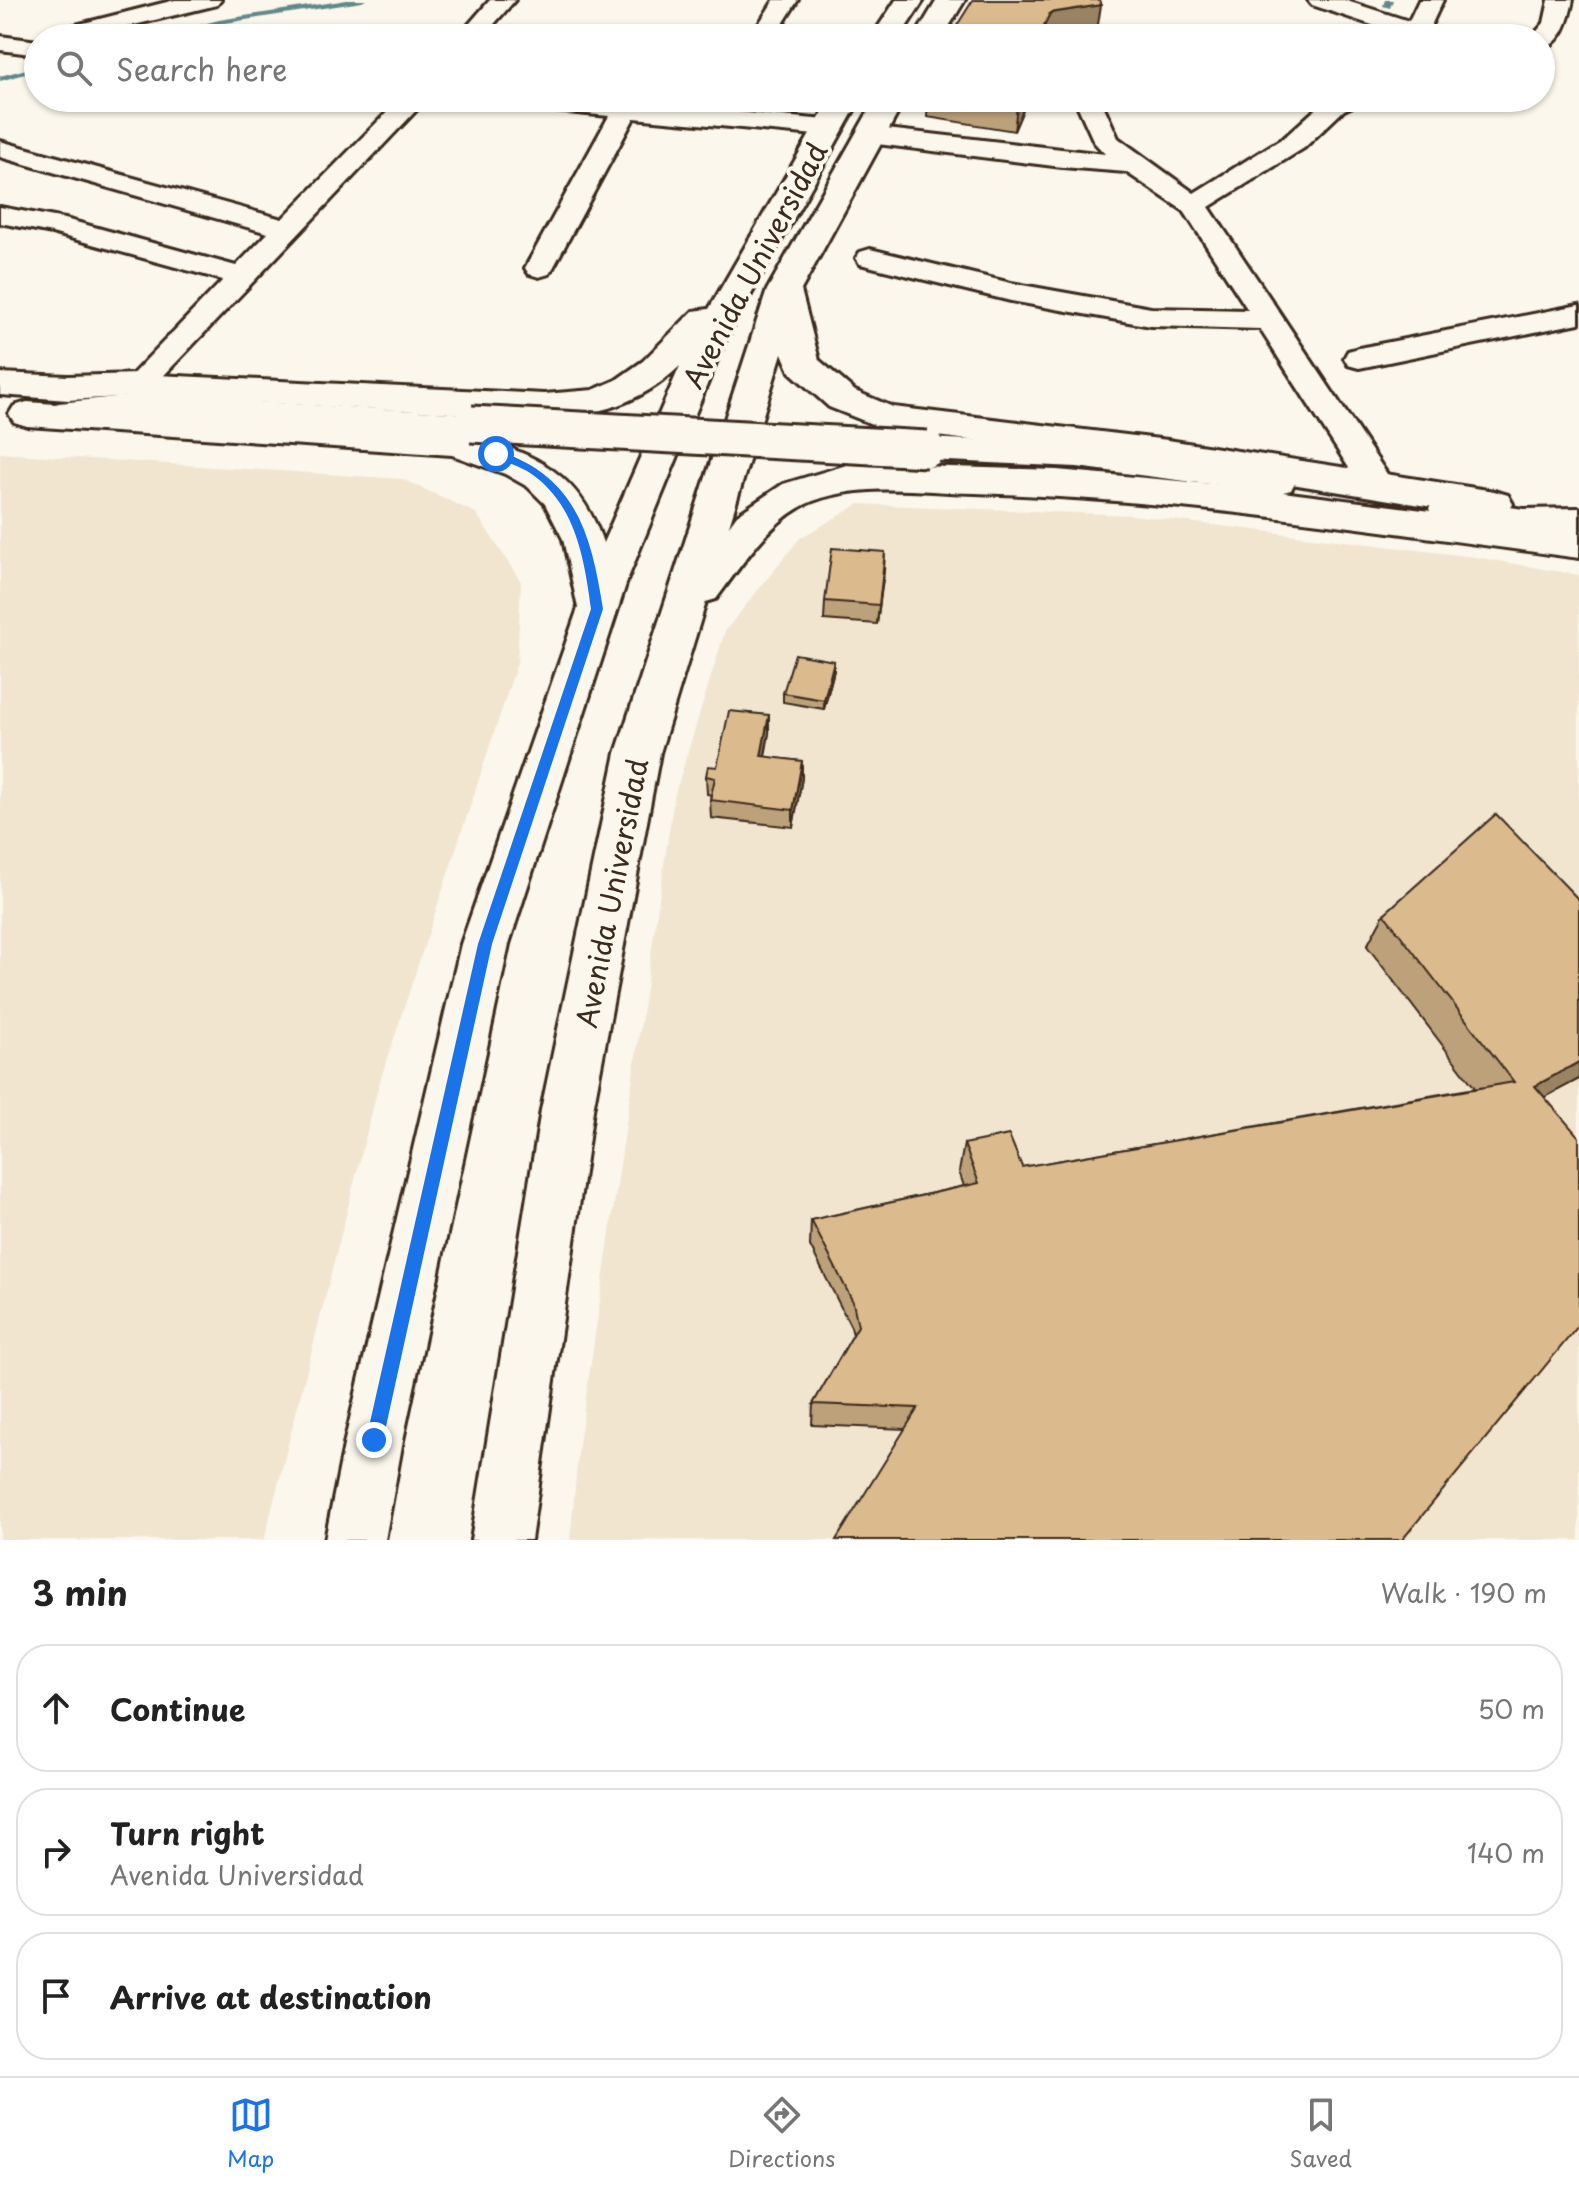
<!DOCTYPE html>
<html lang="en">
<head>
<meta charset="utf-8">
<style>
  body { margin:0; font-family:"Playpen Sans",sans-serif; background:#f2f2f2; color:#222 }
  .stop { position:absolute; width:24px; height:24px; margin:-18px; border:6px solid #1a73e8; border-radius:50%; background:#fff }
  .stop.end { background:#1a73e8; border-color:#fff; box-shadow:0 2px 8px #0008 }
  .list { margin:0; padding:0; list-style:none }
  h2 { display:flex; justify-content:space-between; align-items:center; height:104px; margin:0; padding:0 32px; font-size:34px }
  h2 small { font-size:26px; font-weight:400; color:#767676 }
  .list li { display:grid; grid-template-columns:52px 1fr auto; gap:24px; align-items:center; box-sizing:border-box; height:128px; margin:0 16px 16px; padding:0 16px; border:2px solid #e0e0e0; border-radius:32px }
  .list b { display:block; font-size:30px; white-space:nowrap }
  .list p { margin:0; font-size:26px; white-space:nowrap; color:#767676 }
  .list em { font-size:26px; font-style:normal; color:#767676 }
  .icon { flex:none; width:44px; height:44px; fill:none; stroke:currentColor; stroke-width:2; stroke-linecap:round; stroke-linejoin:round }
  .map { position:relative; flex:none; width:1579px; height:1540px; overflow:hidden }
  .search { position:absolute; background:#fff; box-shadow:0 2px 6px #0004; left:24px; right:24px; top:24px; height:88px; display:flex; align-items:center; gap:20px; box-sizing:border-box; padding:0 28px; border-radius:44px; color:#767676; font-size:30px }
  .sheet { height:536px; background:#fff }
  nav { display:flex; justify-content:space-around; align-items:center; box-sizing:border-box; height:112px; border-top:2px solid #e0e0e0; background:#fff; font-size:22px; color:#767676 }
  nav a { display:grid; justify-items:center; gap:4px }
  nav .on { color:#1a73e8 }
  .map>svg:first-child { display:block }
</style>
</head>
<body>
<div class="map">
<svg width="1579" height="1540" viewBox="0 0 1579 1540">
  <rect width="100%" height="100%" fill="#fbf7ec"/>
  <filter id="ink" filterUnits="userSpaceOnUse"><feTurbulence type="fractalNoise" baseFrequency=".0125" numOctaves="2"/><feDisplacementMap in="SourceGraphic" scale="16" xChannelSelector="R" yChannelSelector="G"/><feConvolveMatrix kernelMatrix="1 2 1 2 8 2 1 2 1" color-interpolation-filters="sRGB"/></filter>
  <g filter="url(#ink)">
    <g fill="#f1e5d0">
      <polygon points="0,453 402,479 476,513 521,582 517,663 379,1084 264,1540 0,1540"/>
      <polygon points="859,504 1132,515 1475,557 1579,575 1579,1540 570,1540 579,1444 674,797 725,631 800,538"/>
    </g>
    <g fill="none" stroke-linecap="round" stroke-linejoin="round">
      <g fill="#60898b" fill-rule="evenodd">
        <polygon points="347,0 366,0 362,2 219,24 162,38 148,38 219,20"/>
        <polygon points="1385,0 1393,0 1390,8 1383,6"/>
        <polygon points="38,66 38,70 0,81 0,76"/>
      </g>
      <g stroke="#3b2a1e" stroke-width="6">
        <g id="minor">
          <polygon points="175,0 221,0 217,5 80,38 41,38 44,33"/>
          <polygon points="490,0 515,0 482,38 457,38"/>
          <polygon points="774,0 798,0 774,38 750,38"/>
          <polygon points="1308,0 1344,0 1409,21 1419,0 1443,0 1425,38 1401,38 1402,35 1312,5"/>
          <path d="M1549,0H1573C1569,19 1563,44 1541,49V38H1531L1544,23Z"/>
          <polygon points="0,36 38,41 38,55 0,50"/>
          <polygon points="401,98 428,98 148,392 137,395 126,392 122,385 223,280 52,233 0,223 0,207 65,219 236,266 268,233 0,157 0,141 282,219"/>
          <polygon points="489,98 585,98 826,120 835,122 839,128 835,134 826,136 634,118 553,268 549,274 539,277 529,274 525,268 609,116 502,106 493,103"/>
          <polygon points="1074,98 1100,98 1118,138 1194,193 1286,136 1326,100 1363,98 1359,103 1344,110 1304,148 1209,207 1389,477 1393,485 1389,493 1377,496 1365,493 1260,329 1151,326 1011,301 860,264 856,258 860,252 870,249 1011,283 1151,308 1248,310 1184,211 1126,172 1062,167 869,143 860,141 856,135 860,129 869,127 1105,154 1094,142"/>
          <polygon points="1579,305 1579,323 1359,368 1348,365 1344,358 1348,351 1359,348"/>
          <polygon points="135,395 471,414 482,417 487,424 482,431 471,434 135,415 59,423 48,420 43,413 48,406 59,403"/>
          <polygon points="927,438 1077,445 1279,471 1291,474 1295,482 1291,490 1279,493 1077,467 927,460 916,457 911,449 916,441"/>
          <polygon points="1446,498 1524,509 1579,508 1579,532 1524,533 1434,517 1429,509 1434,501"/>
        </g>
      </g>
      <g stroke="#3b2a1e" stroke-width="6">
        <g id="tertiary">
          <polygon points="896,0 924,0 899,38 871,38"/>
          <polygon points="937,0 965,0 942,38 914,38"/>
          <path d="M831,98H861L724,343L628,578L509,944L403,1440L385,1540H325L345,1440L461,944L578,608L563,539L545,504L528,487L505,474L452,455L27,426L14,422L9,414L14,406L27,402L453,431C524,450 578,466 603,543L680,366C640,404 598,415 544,418L137,396L68,400L0,395V373L68,376L137,374L544,394L593,390L616,380L643,361L693,311L709,309Z"/>
          <path d="M876,98H906L801,290L819,360L855,391L893,407L1168,440L1494,491L1508,495L1513,504L1508,513L1494,517L1168,464L887,430L829,407L790,372L782,353L729,526L737,515L783,484L850,464L1057,470L1235,486L1579,530V558C1378,531 1178,499 975,493C922,492 864,482 813,501C771,517 742,565 716,599L706,602L660,753L593,1110L531,1540H471L541,1110L616,753L767,290Z"/>
        </g>
      </g>
      <use href="#minor" fill="#fbf7ec" fill-rule="evenodd"/>
      <use href="#tertiary" fill="#fbf7ec" fill-rule="evenodd"/>
      <g stroke="#3b2a1e" stroke-width="41" stroke-linecap="butt">
        <polyline id="minor-bridge" points="471,424 927,449"/>
      </g>
      <use href="#minor-bridge" stroke="#fbf7ec" stroke-width="35"/>
    </g>
    <g fill="#bca17a" stroke="#3b2a1e" stroke-width="2">
      <polygon points="928,98 1028,98 1014,131 927,117"/>
      <polygon points="884,570 877,624 824,620 825,601"/>
      <polygon points="834,661 834,670 824,709 783,702 783,693"/>
      <polygon points="769,733 765,757 802,761 802,778 793,827 711,818 710,800 711,795 707,794 706,776 717,767"/>
      <polygon points="1384,914 1579,1079 905,1429 812,1425 813,1404 853,1335 851,1327 810,1246 811,1220 964,1186 959,1172 964,1144 1022,1167 1475,1088 1367,946"/>
    </g>
    <g fill="#998363" stroke="#3b2a1e" stroke-width="2">
      <polygon points="1101,5 1096,38 1039,38 1050,13"/>
      <polygon points="1018,98 1028,98 1014,131"/>
      <polygon points="885,552 884,570 877,624 879,605"/>
      <polygon points="834,661 834,670 824,709 824,700"/>
      <polygon points="769,715 769,733 761,774 761,756"/>
      <polygon points="802,761 802,778 793,827 793,810"/>
      <polygon points="1579,1062 1579,1079 1512,1115 1535,1086"/>
    </g>
    <g fill="#dbbb8e" stroke="#3b2a1e" stroke-width="2">
      <polygon points="973,0 1099,0 1101,5 1050,13 1039,38 949,38"/>
      <polygon points="832,548 885,552 879,605 825,601"/>
      <polygon points="795,654 834,661 824,700 783,693"/>
      <polygon points="729,711 769,715 761,756 802,761 793,810 710,800 715,778 706,776 708,766 717,767"/>
      <polygon points="1496,814 1579,900 1579,1062 1535,1086 1579,1137 1579,1325 1402,1540 836,1540 918,1408 813,1404 858,1326 853,1302 811,1220 979,1183 964,1144 1009,1135 1022,1167 1514,1082 1384,914"/>
    </g>
  </g>
  <path fill="#1a73e8" d="M496,450C576,476 591,533 603,609L492,944L383,1440L380,1446L374,1449L368,1446L366,1440L478,944L591,609C584,557 575,501 527,471C516,465 503,461 492,456L490,454Z"/>
  <g text-anchor="middle" dominant-baseline="central" stroke-width="8" stroke-linejoin="round" paint-order="stroke">
    <g font-size="28" fill="#3b2a1e" stroke="#fbf7ec">
      <text transform="translate(754 265) rotate(-62)">Avenida Universidad</text>
      <text transform="translate(611 893) rotate(-79)">Avenida Universidad</text>
    </g>
  </g>
</svg>
<div class="stop" style="left:496px;top:454px"></div>
<div class="stop end" style="left:374px;top:1440px"></div>
<div class="search"><svg class="icon" aria-label="search" viewBox="0 0 24 24"><circle cx="10" cy="10" r="6"/><path d="M15 15l6 6"/></svg>Search here</div>
</div>
<section class="sheet">
<h2>3 min<small>Walk · 190 m</small></h2>
<ul class="list">
<li><svg class="icon" aria-label="ahead" viewBox="0 0 24 24"><path d="M12 20V5M6 11l6-6 6 6"/></svg><div><b>Continue</b></div><em>50 m</em></li>
<li><svg class="icon" aria-label="right" viewBox="0 0 24 24"><path d="M7 20v-9h11M14 6l5 5-5 5"/></svg><div><b>Turn right</b><p>Avenida Universidad</p></div><em>140 m</em></li>
<li><svg class="icon" aria-label="arrive" viewBox="0 0 24 24"><path d="M6 21V4h12l-3 4 3 4H6"/></svg><div><b>Arrive at destination</b></div></li>
</ul>
</section>
<nav>
<a class="on"><svg class="icon" aria-label="map" viewBox="0 0 24 24"><path d="M3 6l6-2 6 2 6-2v14l-6 2-6-2-6 2zM9 4v14M15 6v14"/></svg>Map</a>
<a><svg class="icon" aria-label="directions" viewBox="0 0 24 24"><path d="M12 3l9 9-9 9-9-9zM9 14v-3h6M13 9l2 2-2 2"/></svg>Directions</a>
<a><svg class="icon" aria-label="saved" viewBox="0 0 24 24"><path d="M7 4h10v16l-5-4-5 4z"/></svg>Saved</a>
</nav>
</body>
</html>
